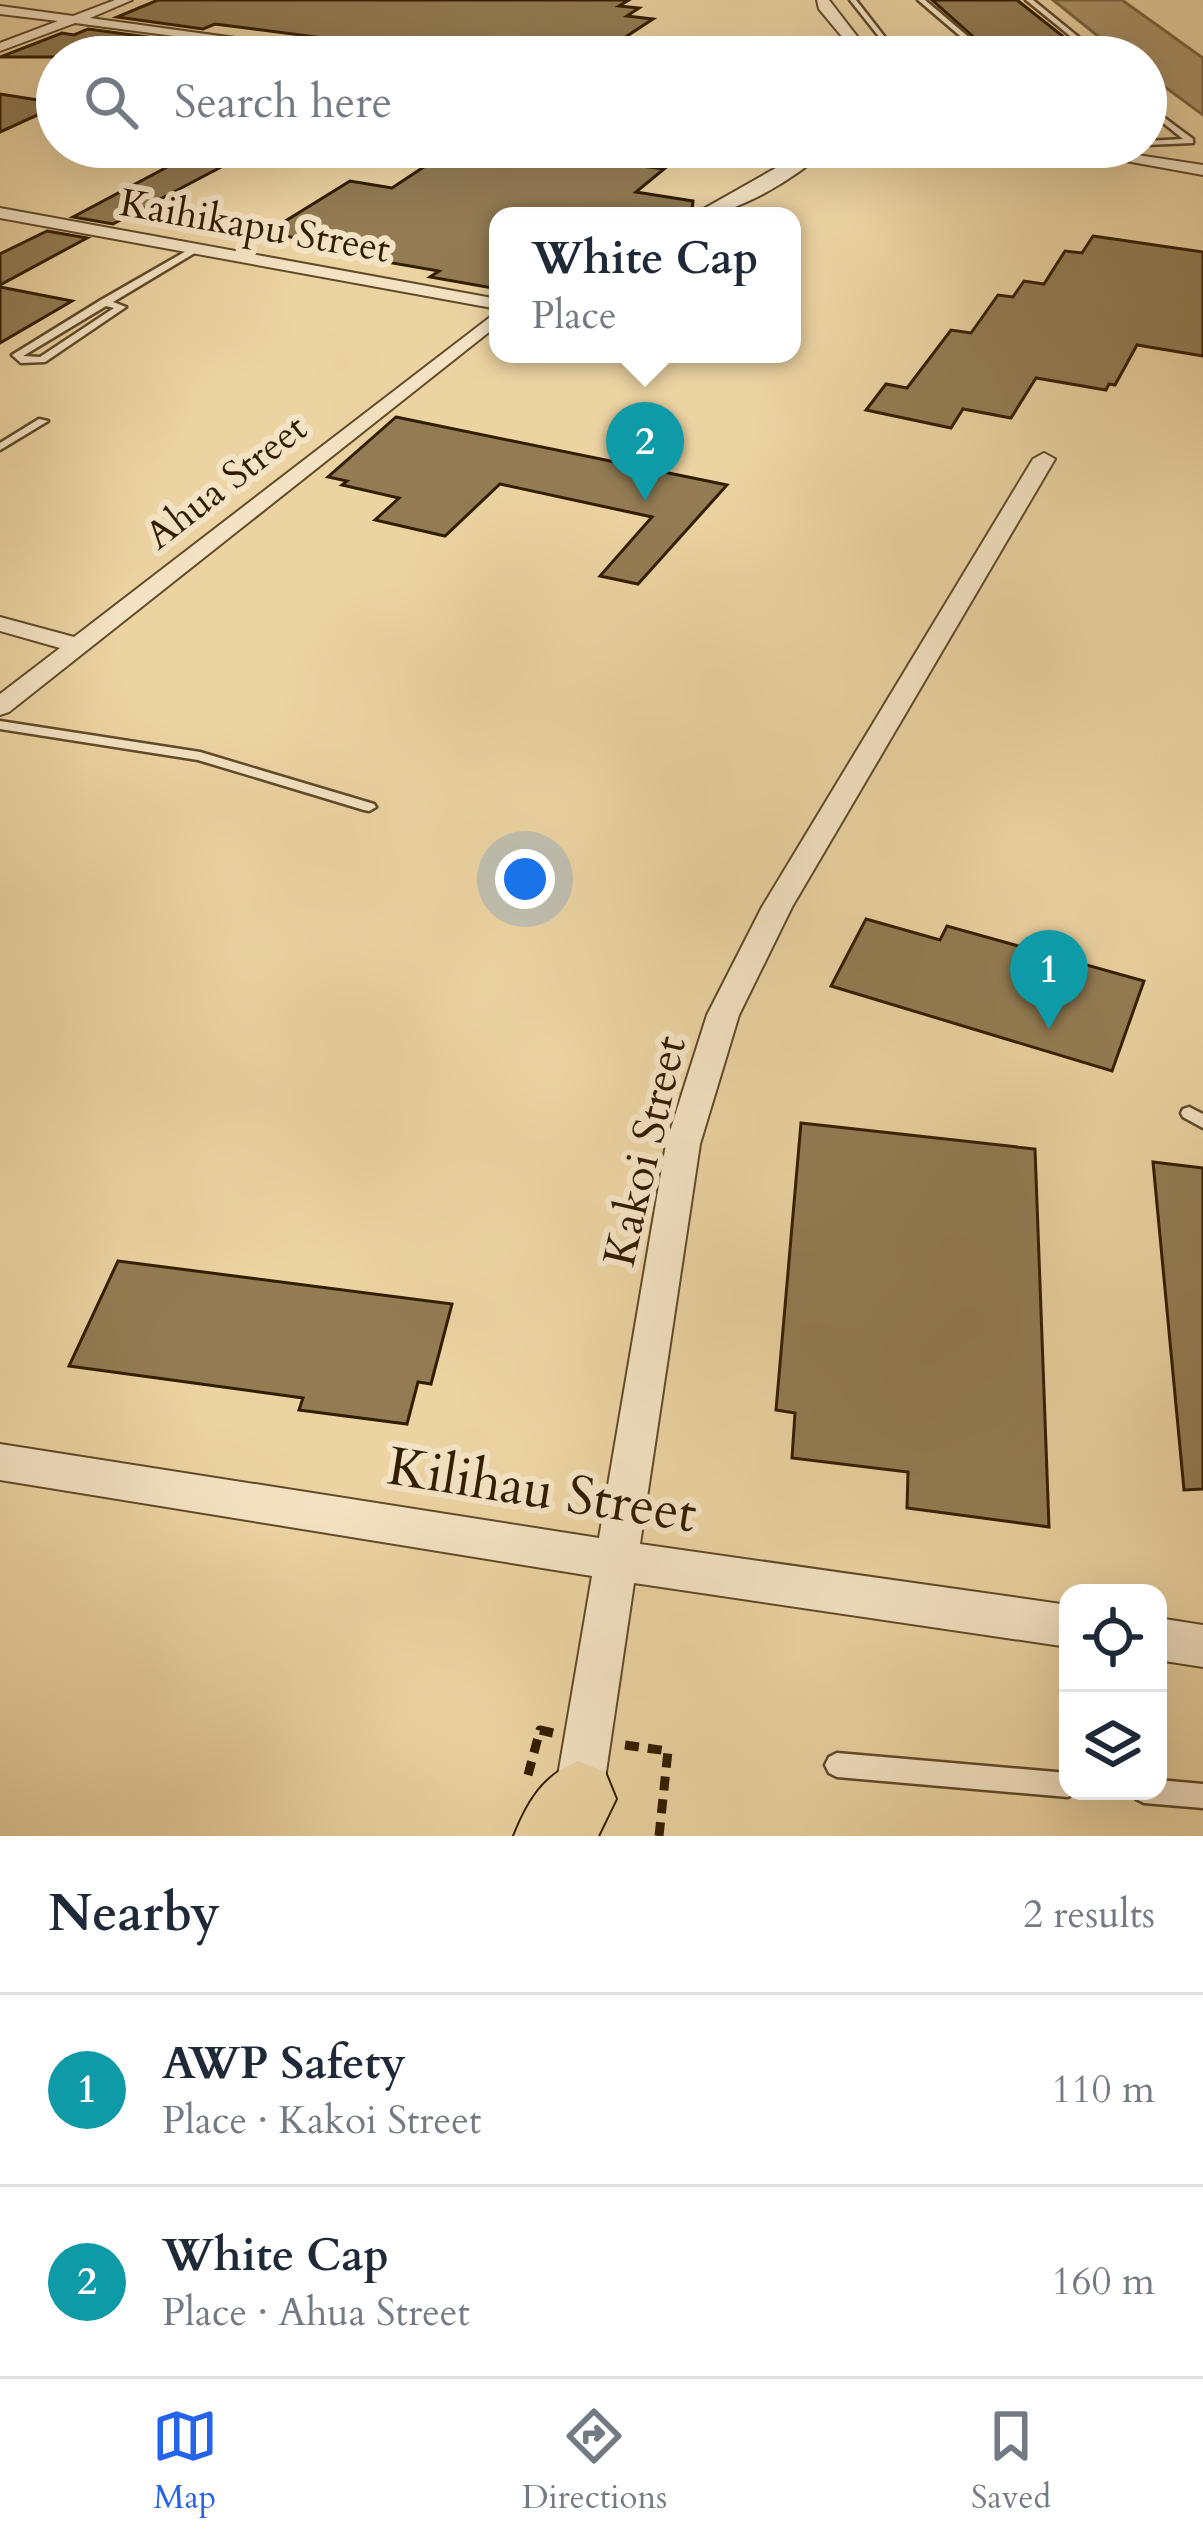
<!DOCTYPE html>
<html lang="en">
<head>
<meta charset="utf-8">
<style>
  body { margin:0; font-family:Cardo,serif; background:#f2f2f3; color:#1f2937 }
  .controls { position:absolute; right:36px; bottom:36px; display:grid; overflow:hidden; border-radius:24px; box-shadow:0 12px 48px #0002 }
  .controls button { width:108px; height:108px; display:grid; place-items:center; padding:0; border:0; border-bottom:3px solid #e0e1e3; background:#fff; color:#1f2937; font:60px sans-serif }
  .you { position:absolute; left:525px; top:879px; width:42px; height:42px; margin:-30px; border:9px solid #fff; border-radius:50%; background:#1a73e8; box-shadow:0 0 0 18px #1a73e833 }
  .badge { display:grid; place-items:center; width:78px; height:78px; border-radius:50%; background:#2563eb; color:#fff; font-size:39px; font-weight:700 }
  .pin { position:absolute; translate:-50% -99px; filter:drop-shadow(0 3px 6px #0008) }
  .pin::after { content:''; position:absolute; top:63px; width:42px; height:36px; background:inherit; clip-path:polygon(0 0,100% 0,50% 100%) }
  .popup { position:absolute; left:489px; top:207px; width:312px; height:156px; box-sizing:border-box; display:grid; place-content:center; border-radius:24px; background:#fff; filter:drop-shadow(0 3px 9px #0005); font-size:39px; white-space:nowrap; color:#747a83 }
  .popup b { font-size:45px; color:#1f2937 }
  .popup::after { content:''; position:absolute; left:50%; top:100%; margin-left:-24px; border:24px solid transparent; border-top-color:#fff }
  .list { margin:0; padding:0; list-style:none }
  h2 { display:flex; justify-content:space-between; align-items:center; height:156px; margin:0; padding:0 48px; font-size:51px }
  h2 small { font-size:39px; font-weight:400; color:#747a83 }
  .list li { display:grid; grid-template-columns:78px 1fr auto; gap:36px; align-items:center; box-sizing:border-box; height:192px; padding:0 48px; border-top:3px solid #e0e1e3 }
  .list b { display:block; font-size:45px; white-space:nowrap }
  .list p { margin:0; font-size:39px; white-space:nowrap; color:#747a83 }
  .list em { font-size:39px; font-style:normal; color:#747a83 }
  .icon { flex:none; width:66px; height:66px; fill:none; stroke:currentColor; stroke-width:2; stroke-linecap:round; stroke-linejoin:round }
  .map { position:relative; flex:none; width:1203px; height:1836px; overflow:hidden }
  .search { position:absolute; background:#fff; box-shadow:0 12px 48px #0002; left:36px; right:36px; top:36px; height:132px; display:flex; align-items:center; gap:30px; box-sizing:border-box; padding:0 42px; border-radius:66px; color:#747a83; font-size:45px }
  .sheet { height:540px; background:#fff }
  nav { display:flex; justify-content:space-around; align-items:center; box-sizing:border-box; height:168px; border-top:3px solid #e0e1e3; background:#fff; font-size:33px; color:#747a83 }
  nav a { display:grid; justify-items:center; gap:6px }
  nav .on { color:#2563eb }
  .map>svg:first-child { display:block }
</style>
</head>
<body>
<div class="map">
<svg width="1203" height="1836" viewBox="0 0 1203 1836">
  <rect width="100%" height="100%" fill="#ecd3a2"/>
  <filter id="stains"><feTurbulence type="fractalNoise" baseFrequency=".00167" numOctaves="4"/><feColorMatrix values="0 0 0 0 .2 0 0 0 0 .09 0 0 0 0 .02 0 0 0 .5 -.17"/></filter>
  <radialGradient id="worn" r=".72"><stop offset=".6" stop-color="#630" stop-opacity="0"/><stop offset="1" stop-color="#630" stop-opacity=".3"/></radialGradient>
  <polygon fill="#ad956b" stroke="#7c6540" stroke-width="3" points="1053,0 1122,0 1203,58 1203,115 1146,73 1146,57 1124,57"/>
  <g fill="#937c54" stroke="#331d00" stroke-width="3">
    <polygon points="158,0 629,0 619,6 639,8 627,16 653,19 595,57 471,57 215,24 203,29 117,17"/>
    <polygon points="932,0 1017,0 1089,57 996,57"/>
    <polygon points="88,29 177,41 142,57 0,57 62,33 74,35"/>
    <polygon points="0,94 57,103 57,106 0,132"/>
    <polygon points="205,147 259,147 113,224 73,217"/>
    <polygon points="454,147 579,147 660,158 649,167 664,169 636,192 693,201 692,210 687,216 498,216 498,289 430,277 439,271 346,255 356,248 266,233 350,181 392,188"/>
    <polygon points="47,231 87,238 0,285 0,254"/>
    <polygon points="1093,236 1203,252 1203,356 1137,345 1115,385 1109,384 1106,390 1036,378 1011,418 963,409 951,428 866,410 886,384 907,388 951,330 971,333 998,295 1013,297 1024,281 1044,284 1065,251 1082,253"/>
    <polygon points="0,287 72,301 0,343"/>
    <polygon points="396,417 727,485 638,584 600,576 652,517 500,484 445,536 375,520 399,498 342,485 347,481 328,477"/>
    <polygon points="866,919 940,940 947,926 1144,981 1112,1071 831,986"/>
    <polygon points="801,1123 1035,1149 1049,1527 907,1508 908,1472 792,1458 795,1413 776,1410"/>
    <polygon points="1153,1162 1203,1168 1203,1489 1184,1490"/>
    <polygon points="118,1261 452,1304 431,1384 418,1382 407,1424 299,1410 303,1398 69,1366"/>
  </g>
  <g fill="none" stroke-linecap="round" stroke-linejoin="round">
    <g stroke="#614a28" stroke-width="5">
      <g id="service">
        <polygon points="850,0 856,0 891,45 966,41 918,0 925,0 992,57 985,57 971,45 894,49 902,57 895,57"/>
        <polygon points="1026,0 1033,0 1103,57 1096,57"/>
        <polygon points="1146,104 1193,139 1193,143 1146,145 1146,141 1183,139 1146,109"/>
        <path d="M195,246L198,247V251L113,302L126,307L45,362L21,363L12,355L101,300ZM106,306L114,308L40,357L23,356Z"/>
        <polygon points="39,419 48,421 0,450 0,443"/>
        <polygon points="0,721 200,752 374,804 376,807 369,811 364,810 198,760 0,729"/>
        <polygon points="1189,1107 1203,1114 1203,1128 1183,1117 1181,1113 1183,1109"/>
        <polygon points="837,1753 1068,1773 1068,1791 1077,1791 1068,1797 837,1777 829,1773 825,1765 829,1757"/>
        <polygon points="1158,1780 1203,1784 1203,1808 1144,1803 1136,1799 1132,1791 1158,1791"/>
      </g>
    </g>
    <g stroke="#614a28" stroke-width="4">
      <g id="minor">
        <polygon points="115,0 132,0 90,18 373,57 335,57 75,23 0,51 0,43 58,21 0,14 0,6 73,16"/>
        <polygon points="817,0 829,0 873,57 859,57 819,9"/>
        <path d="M813,147H830C797,177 737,216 691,216Z"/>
        <polygon points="1049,147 1085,147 1203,165 1203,175"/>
        <polygon points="0,208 498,299 498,309 0,218"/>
        <polygon points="498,311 498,325 9,712 0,715 0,694 60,648 0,631 0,617 74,637"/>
        <polygon points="1044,453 1055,459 792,907 739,1015 700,1144 640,1544 1068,1605 1068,1647 634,1583 602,1799 595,1816 578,1823 561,1816 554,1799 592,1576 0,1480 0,1444 599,1538 666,1144 707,1015 762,907 1033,459"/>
        <polygon points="1158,1618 1203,1625 1203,1667 1158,1660"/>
      </g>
    </g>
    <g stroke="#331d00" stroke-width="4">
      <path id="primary" d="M578,1761L605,1772L616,1799L598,1836H514C528,1801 543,1776 578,1761Z"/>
    </g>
    <g stroke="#331d00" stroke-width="9" stroke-dasharray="14 9" stroke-linecap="butt">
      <polyline points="625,1745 668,1751 659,1836"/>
      <polyline points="528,1775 540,1730 553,1733"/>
    </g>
    <use href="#service" fill="#f3e2c3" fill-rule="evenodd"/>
    <use href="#minor" fill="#f3e2c3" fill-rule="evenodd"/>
    <use href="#primary" fill="#ecd3a2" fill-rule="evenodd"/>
  </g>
  <g text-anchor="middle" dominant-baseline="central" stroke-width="12" stroke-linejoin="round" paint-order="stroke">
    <g font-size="39" fill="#331d00" stroke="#f3e2c3">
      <text transform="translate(255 226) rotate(10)">Kaihikapu Street</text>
      <text transform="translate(226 482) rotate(-38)">Ahua Street</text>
    </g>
    <g font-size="45" fill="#331d00" stroke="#f3e2c3">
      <text transform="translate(645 1151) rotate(-77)">Kakoi Street</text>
    </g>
    <g font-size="54" fill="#331d00" stroke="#f3e2c3">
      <text transform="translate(542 1491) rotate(9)">Kilihau Street</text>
    </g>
  </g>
  <rect width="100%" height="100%" filter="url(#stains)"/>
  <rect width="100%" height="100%" fill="url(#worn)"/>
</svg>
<div class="controls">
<button><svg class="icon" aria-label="locate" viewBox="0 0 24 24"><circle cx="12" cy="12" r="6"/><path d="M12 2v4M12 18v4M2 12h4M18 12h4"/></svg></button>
<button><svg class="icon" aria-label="layers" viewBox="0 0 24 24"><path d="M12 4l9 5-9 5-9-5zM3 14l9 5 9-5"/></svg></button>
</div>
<div class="you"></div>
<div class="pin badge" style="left:1049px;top:1029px;background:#0f9aa8">1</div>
<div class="pin badge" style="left:645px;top:501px;background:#0f9aa8">2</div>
<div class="popup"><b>White Cap</b>Place</div>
<div class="search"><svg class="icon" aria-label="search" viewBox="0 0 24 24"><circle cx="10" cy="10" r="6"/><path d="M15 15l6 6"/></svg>Search here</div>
</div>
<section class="sheet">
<h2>Nearby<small>2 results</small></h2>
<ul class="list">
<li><span class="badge" style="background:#0f9aa8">1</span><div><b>AWP Safety</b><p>Place · Kakoi Street</p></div><em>110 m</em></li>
<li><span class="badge" style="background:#0f9aa8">2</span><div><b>White Cap</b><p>Place · Ahua Street</p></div><em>160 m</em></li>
</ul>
</section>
<nav>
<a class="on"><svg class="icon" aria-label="map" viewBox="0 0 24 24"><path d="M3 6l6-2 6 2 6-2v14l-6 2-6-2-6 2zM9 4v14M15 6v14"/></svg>Map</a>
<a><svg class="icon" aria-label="directions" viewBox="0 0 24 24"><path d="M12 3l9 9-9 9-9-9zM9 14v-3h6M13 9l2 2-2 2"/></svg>Directions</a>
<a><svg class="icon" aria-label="saved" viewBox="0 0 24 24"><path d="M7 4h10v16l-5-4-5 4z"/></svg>Saved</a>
</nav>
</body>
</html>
